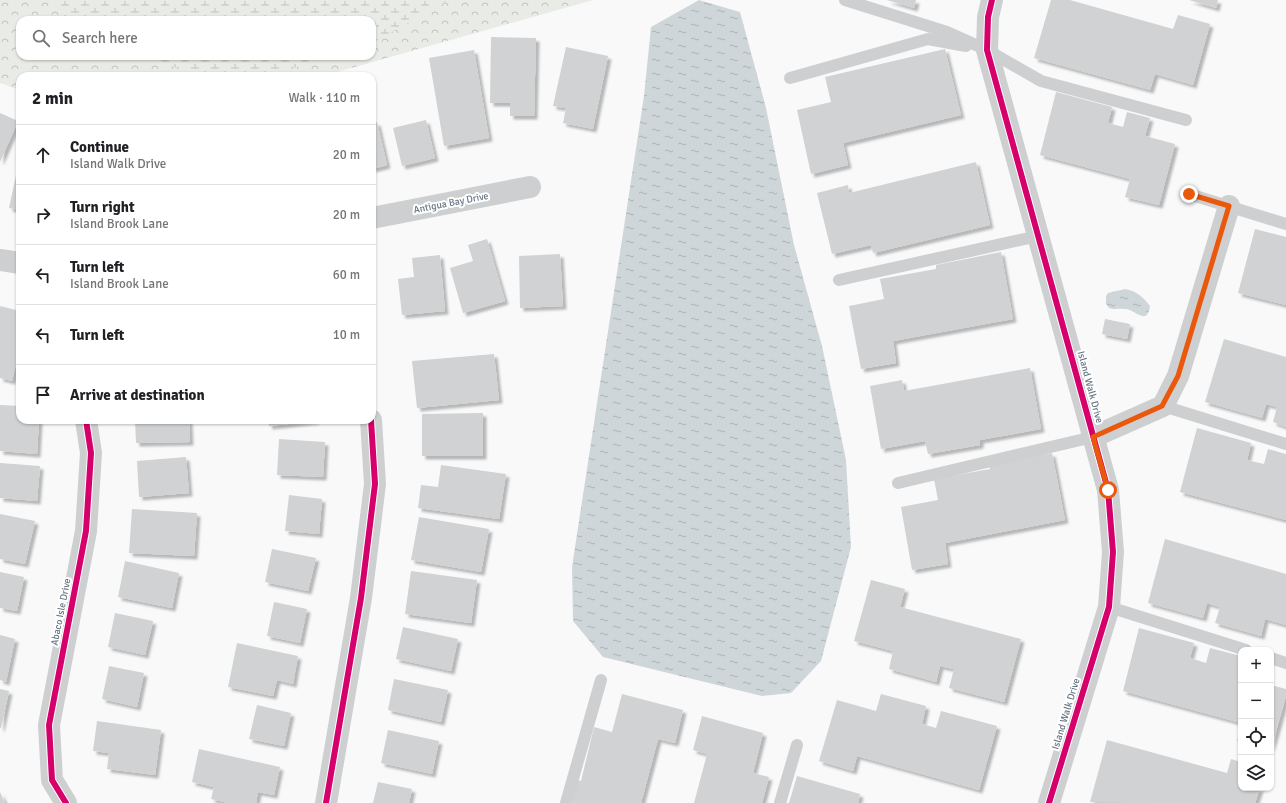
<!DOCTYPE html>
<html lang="en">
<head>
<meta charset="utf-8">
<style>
  body { margin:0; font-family:Signika,sans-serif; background:#f6f6f6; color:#202124 }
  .controls { position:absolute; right:12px; bottom:12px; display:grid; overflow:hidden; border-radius:8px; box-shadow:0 1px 3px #0004 }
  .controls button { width:36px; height:36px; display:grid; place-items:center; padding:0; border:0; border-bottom:1px solid #e0e0e0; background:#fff; color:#202124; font:20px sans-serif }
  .stop { position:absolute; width:12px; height:12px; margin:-9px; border:3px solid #ea580c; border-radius:50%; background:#fff }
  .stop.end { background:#ea580c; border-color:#fff; box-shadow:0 1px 4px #0008 }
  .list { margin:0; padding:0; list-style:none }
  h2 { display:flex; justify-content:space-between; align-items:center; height:52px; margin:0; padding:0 16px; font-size:17px }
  h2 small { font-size:13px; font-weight:400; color:#757577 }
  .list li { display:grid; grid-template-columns:26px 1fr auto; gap:12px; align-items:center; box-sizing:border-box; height:60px; padding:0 16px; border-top:1px solid #e0e0e0 }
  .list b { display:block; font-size:15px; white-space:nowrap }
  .list p { margin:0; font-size:13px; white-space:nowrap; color:#757577 }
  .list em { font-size:13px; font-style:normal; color:#757577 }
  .icon { flex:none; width:22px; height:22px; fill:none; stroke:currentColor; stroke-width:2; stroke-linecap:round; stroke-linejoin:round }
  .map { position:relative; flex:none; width:1286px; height:803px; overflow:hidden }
  .search { position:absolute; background:#fff; box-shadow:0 1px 3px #0004; left:16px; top:16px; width:360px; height:44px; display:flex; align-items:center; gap:10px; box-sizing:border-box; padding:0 14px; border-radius:12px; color:#757577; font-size:15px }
  .panel { position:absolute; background:#fff; box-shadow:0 1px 3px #0004; left:16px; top:72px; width:360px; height:352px; border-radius:12px }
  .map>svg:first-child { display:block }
</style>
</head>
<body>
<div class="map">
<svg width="1286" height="803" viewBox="0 0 1286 803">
  <defs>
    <pattern id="forest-crowns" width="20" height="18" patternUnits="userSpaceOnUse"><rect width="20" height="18" fill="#e8ebe6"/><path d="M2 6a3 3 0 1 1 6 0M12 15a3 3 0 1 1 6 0" fill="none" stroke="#c0c3c0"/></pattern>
    <pattern id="wetland-marsh" width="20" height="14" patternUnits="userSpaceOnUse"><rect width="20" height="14" fill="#e8ebe6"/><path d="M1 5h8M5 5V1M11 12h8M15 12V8" fill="none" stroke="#c0c3c0"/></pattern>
    <pattern id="water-ripples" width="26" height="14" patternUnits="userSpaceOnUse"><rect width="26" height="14" fill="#ced6d9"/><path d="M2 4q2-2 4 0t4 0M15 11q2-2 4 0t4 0" fill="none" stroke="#abb2b5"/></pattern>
    <filter id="shadow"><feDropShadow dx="3.5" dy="3.5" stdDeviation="1" flood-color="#0004"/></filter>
  </defs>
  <rect width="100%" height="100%" fill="#f9f9f9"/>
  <path fill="url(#forest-crowns)" fill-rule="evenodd" d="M0,0H593L323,76H20V90L0,83ZM20,20H372V56H20Z"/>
  <g fill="url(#wetland-marsh)">
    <polygon points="49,0 449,0 372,43 372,20 68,20"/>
    <path d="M149,56H333C289,71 244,81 198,74C183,72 163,62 149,56Z"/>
  </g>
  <g fill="url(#water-ripples)">
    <polygon points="699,0 740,12 766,108 794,245 822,346 846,460 851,547 821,661 791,693 762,696 603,657 573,621 572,567 644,96 651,27"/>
    <path d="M1125,289C1137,291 1143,297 1150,306C1147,327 1135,309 1125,309C1119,308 1115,310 1109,308L1106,304V296L1108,293Z"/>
  </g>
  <g fill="#d0d2d3" filter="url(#shadow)">
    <polygon points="887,0 916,0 914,8"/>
    <polygon points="1051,0 1070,0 1173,29 1178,15 1210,24 1193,85 1155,74 1150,90 1034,58"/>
    <polygon points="1189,0 1218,0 1216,8"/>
    <polygon points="491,37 536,38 534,116 510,116 510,103 490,103"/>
    <polygon points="566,47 608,56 593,129 563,123 566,108 553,106"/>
    <polygon points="945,49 961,115 843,143 848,165 811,174 797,110 831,102 825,77"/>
    <polygon points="474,50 489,138 444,146 429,58"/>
    <polygon points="1056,92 1112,107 1108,123 1123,127 1127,112 1150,118 1145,136 1175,144 1159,205 1125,197 1130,179 1040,155"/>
    <polygon points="0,113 18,121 0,162"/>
    <polygon points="426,120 435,158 402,166 393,128"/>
    <polygon points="377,122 387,165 372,169 372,123"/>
    <polygon points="19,161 20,161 20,210 9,208"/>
    <polygon points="976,162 990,225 873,253 871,245 832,254 817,193 848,185 849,193"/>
    <polygon points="1255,229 1286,237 1286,305 1238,293"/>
    <polygon points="487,239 505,301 463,313 450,268 473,261 468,245"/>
    <polygon points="1001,252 1013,319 893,341 896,363 861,369 849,306 884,299 880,279 936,269 936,265"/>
    <polygon points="560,254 563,306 520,308 519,256"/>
    <polygon points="440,255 445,311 402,315 398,279 414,277 412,258"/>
    <polygon points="0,306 20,311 20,347 12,381 0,378"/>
    <polygon points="1105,319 1130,324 1127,339 1102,334"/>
    <polygon points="1224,339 1286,357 1286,427 1273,422 1277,407 1266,404 1262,418 1205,402"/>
    <polygon points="494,354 499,400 417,408 412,361"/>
    <polygon points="1030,368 1041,429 980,440 980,445 928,454 925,441 881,449 870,386 902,380 904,391"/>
    <polygon points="0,405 20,406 20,420 39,420 37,454 0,451"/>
    <polygon points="483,413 483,456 422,456 422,414"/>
    <polygon points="135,420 189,420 190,442 136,443"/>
    <polygon points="268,420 316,420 316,421 269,426"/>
    <polygon points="1197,428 1251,443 1247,460 1264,464 1268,449 1286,454 1286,520 1180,492"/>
    <polygon points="279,439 325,442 323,477 277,475"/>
    <polygon points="1052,453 1065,520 945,543 948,564 912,570 901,507 938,500 934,479 990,469 989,465"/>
    <polygon points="186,457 189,493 139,497 137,461"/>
    <polygon points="0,463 40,466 37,501 0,498"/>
    <polygon points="441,465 506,474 499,519 418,508 421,485 438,487"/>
    <polygon points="289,495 322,499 319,534 285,531"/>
    <polygon points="132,509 197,513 194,556 129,553"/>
    <polygon points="0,514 35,521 25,564 0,559"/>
    <polygon points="419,517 489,529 481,572 411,560"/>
    <polygon points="1165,539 1286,574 1286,625 1265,619 1261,636 1215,623 1220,607 1207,603 1203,618 1148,603"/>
    <polygon points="272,549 316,558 308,591 265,582"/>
    <polygon points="125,561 179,573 172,608 118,597"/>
    <polygon points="411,571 477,580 471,623 405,614"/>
    <polygon points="0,572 24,577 17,611 0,608"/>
    <polygon points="871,580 905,589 900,607 1021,639 1004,702 949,688 954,669 940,666 936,682 889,669 893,651 854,641"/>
    <polygon points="274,602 307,609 300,643 267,636"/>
    <polygon points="115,613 153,621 145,655 108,647"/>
    <polygon points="403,627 458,639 451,671 396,659"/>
    <polygon points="1139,628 1194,643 1190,658 1206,663 1210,648 1241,656 1241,723 1123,691"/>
    <polygon points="0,635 15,639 6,682 0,680"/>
    <polygon points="237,643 298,656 293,684 277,680 273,696 228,687"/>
    <polygon points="109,666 144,673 137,707 102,699"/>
    <polygon points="394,679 448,690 441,722 388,710"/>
    <polygon points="1271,685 1286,689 1286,696 1271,749"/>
    <polygon points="0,689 9,691 1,728 0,728"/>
    <polygon points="622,694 683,710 675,743 658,739 641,803 572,803 578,780 581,781 594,727 612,732"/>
    <polygon points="881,694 926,706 922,724 936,728 941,711 997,726 979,790 857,756 853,771 819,761 837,700 876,711"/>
    <polygon points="257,705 291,713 284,746 249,739"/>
    <polygon points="702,716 763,733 753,773 769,777 762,803 694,803 707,754 693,750"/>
    <polygon points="97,721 161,730 155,775 107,769 109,753 93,751"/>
    <polygon points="1241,729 1241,742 1237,741"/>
    <polygon points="388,730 439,741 432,774 381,763"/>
    <polygon points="1107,740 1227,773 1231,759 1241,762 1241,788 1260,788 1255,803 1090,802"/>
    <polygon points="199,749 280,767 274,795 258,792 256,803 229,803 211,799 214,787 192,782"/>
    <polygon points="797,776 860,794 858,803 789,803"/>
    <polygon points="378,782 412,789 409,803 373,803"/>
    <polygon points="0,792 5,803 0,803"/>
  </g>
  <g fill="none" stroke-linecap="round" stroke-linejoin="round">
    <g stroke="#cecfd0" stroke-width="12">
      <polyline points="845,0 947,32 987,50 1041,81 1186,120"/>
      <polyline points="790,78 928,39 966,46"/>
      <polyline points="1189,194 1286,224"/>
      <polyline points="839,280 1038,236"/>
      <polyline points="1163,406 1286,444"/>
      <polyline points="898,483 1093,437"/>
      <polyline points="1109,607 1246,650"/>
      <polyline points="1271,658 1286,663"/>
      <polyline points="566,803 601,680"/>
      <polyline points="780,803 797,745"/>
    </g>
    <g stroke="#cecfd0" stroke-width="22">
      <polyline points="992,0 988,17 987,50 1108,490 1113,552 1109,607 1049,803"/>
      <polyline points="372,218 530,187"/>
      <polyline points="0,260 20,263"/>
      <polyline points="1093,437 1163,406 1178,376 1229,206"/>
      <polyline points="66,803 52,780 49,725 86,531 91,453 86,420"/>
      <polyline points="326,803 361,598 375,484 371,420"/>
    </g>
    <g stroke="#fff" stroke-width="8">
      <g id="cycleway">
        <polyline points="992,0 988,17 987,50 1108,490 1113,552 1109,607 1049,803"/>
        <polyline points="66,803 52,780 49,725 86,531 91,453 86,420"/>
        <polyline points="326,803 361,598 375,484 371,420"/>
      </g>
    </g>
    <use href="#cycleway" stroke="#d6006c" stroke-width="6"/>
  </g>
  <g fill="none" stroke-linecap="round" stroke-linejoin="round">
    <polyline stroke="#ea580c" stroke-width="5" points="1108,490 1093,437 1162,406 1178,376 1229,206 1189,194"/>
  </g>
  <g text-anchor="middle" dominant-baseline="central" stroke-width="4" stroke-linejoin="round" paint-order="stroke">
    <g font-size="10" fill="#657683" stroke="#fff">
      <text transform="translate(451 203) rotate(-11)">Antigua Bay Drive</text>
      <text transform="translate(1090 387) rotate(75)">Island Walk Drive</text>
      <text transform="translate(61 612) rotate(-79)">Abaco Isle Drive</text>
      <text transform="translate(1066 714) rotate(-73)">Island Walk Drive</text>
    </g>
  </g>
</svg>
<div class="controls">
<button>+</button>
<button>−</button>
<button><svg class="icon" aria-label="locate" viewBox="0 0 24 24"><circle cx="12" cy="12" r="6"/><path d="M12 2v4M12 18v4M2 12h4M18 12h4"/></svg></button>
<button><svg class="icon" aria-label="layers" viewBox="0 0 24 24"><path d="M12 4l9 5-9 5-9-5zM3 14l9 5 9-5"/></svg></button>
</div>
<div class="stop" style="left:1108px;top:490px"></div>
<div class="stop end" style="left:1189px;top:194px"></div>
<div class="search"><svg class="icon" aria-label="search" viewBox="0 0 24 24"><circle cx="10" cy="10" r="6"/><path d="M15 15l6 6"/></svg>Search here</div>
<section class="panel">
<h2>2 min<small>Walk · 110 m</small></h2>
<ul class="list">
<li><svg class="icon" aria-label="ahead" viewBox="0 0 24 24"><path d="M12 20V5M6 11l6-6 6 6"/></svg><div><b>Continue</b><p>Island Walk Drive</p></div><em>20 m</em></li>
<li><svg class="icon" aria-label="right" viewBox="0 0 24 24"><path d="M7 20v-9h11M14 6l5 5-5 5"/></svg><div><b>Turn right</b><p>Island Brook Lane</p></div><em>20 m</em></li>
<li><svg class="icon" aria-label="left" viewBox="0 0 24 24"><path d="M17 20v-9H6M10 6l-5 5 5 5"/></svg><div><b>Turn left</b><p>Island Brook Lane</p></div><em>60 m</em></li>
<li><svg class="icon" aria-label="left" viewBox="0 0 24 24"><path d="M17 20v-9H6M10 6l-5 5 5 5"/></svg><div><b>Turn left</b></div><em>10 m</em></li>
<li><svg class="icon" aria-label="arrive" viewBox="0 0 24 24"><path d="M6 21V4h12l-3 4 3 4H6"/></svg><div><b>Arrive at destination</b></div></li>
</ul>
</section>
</div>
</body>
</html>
